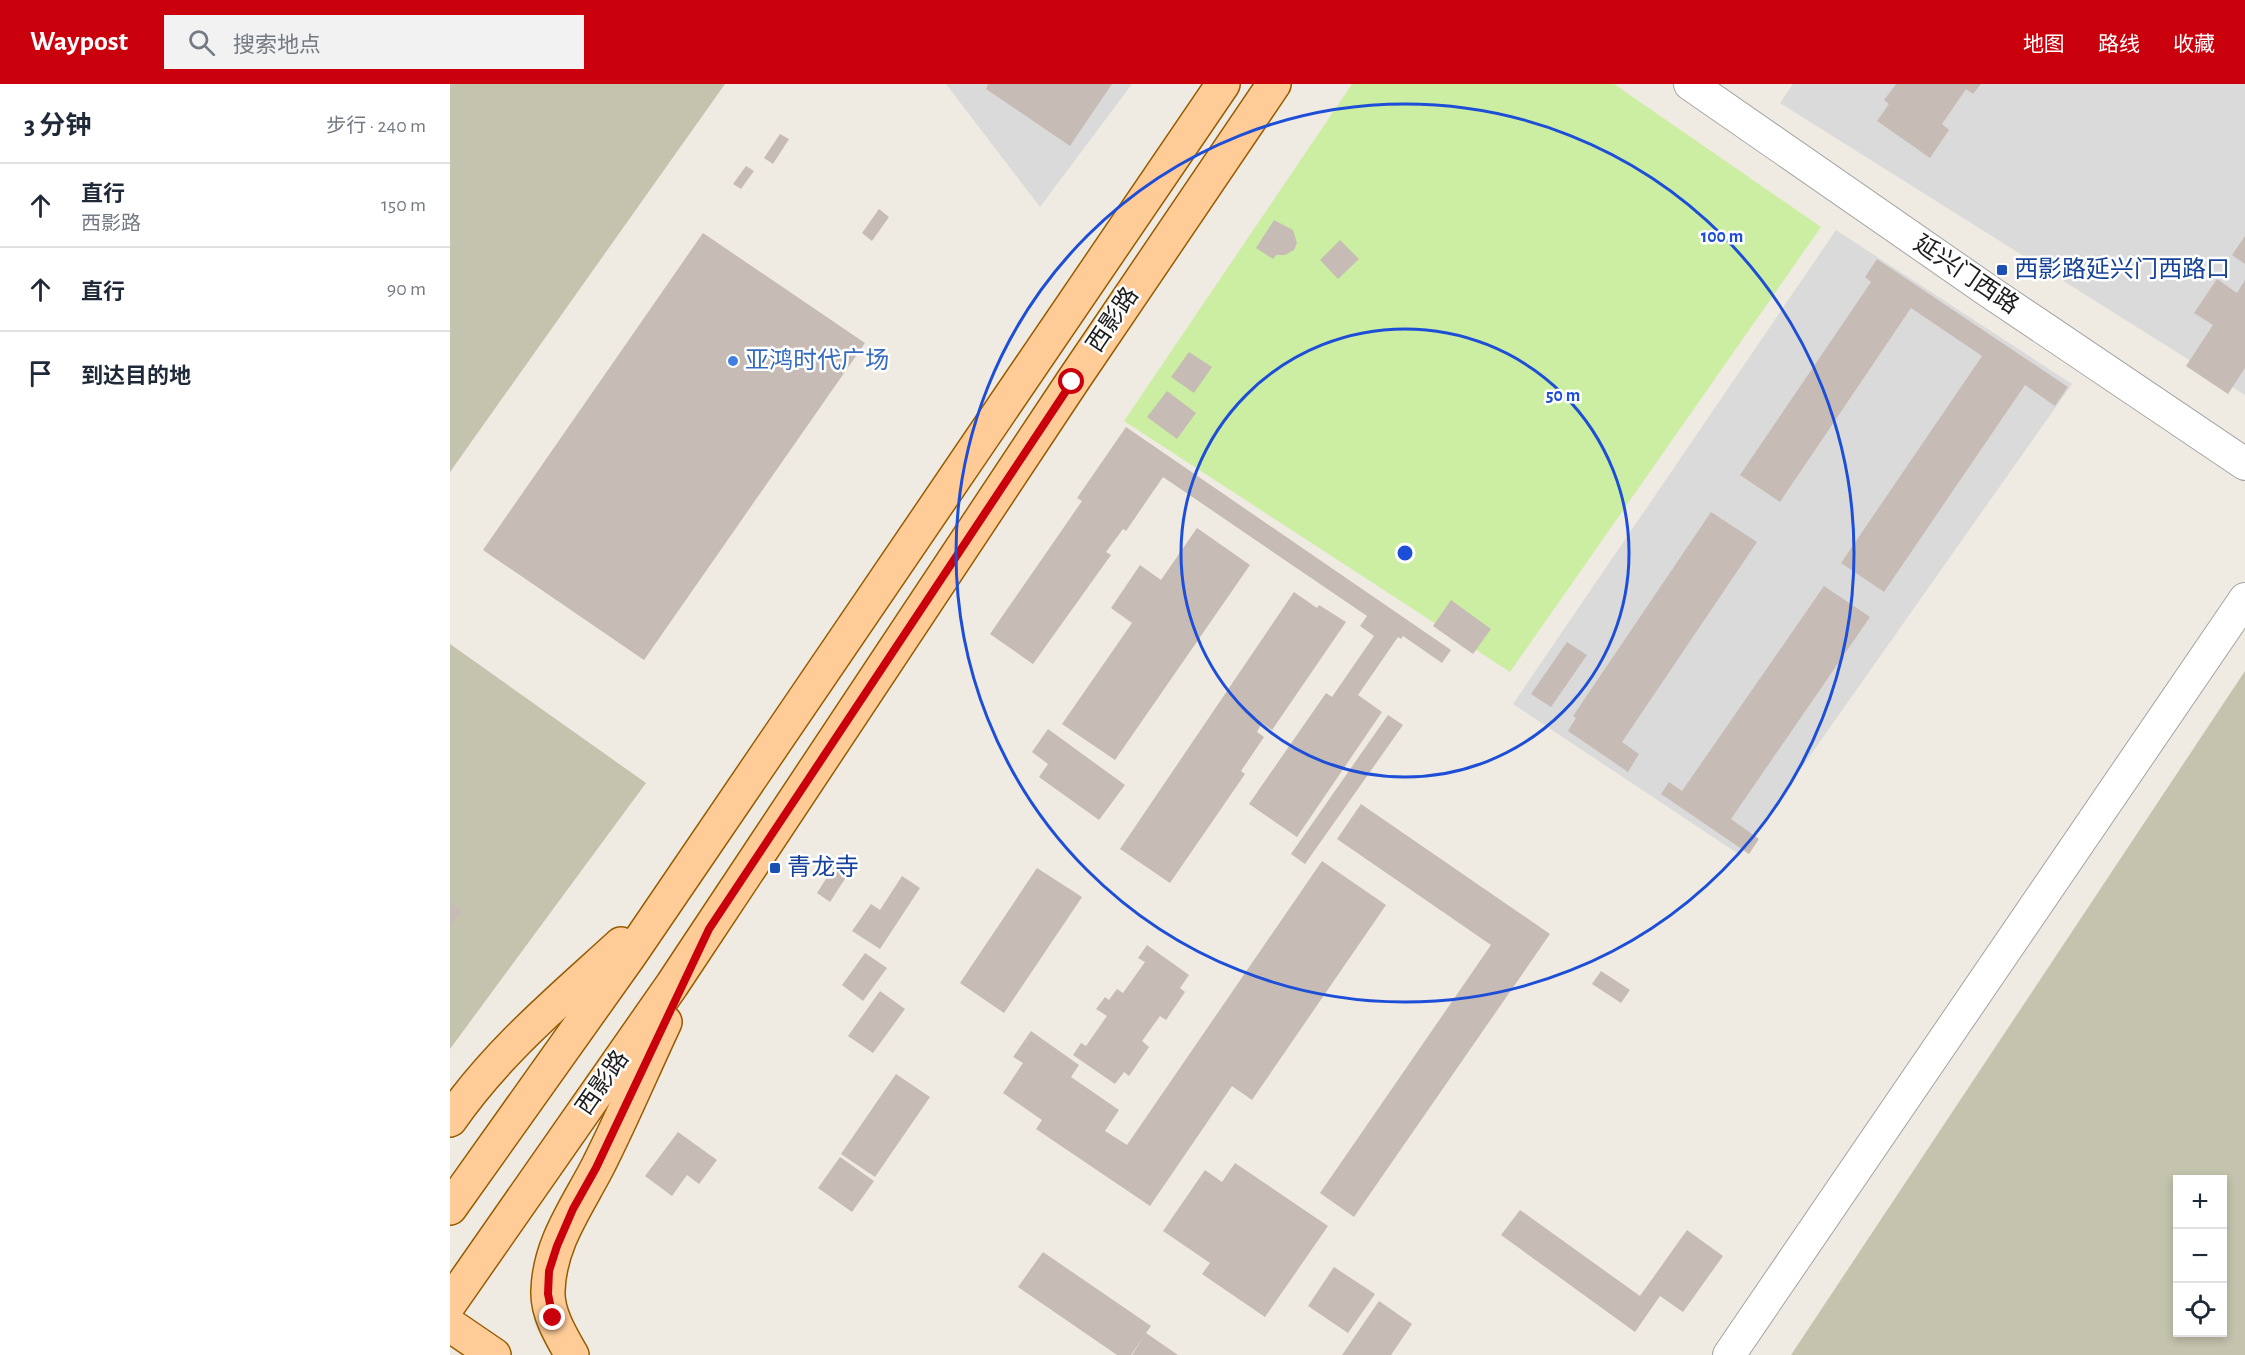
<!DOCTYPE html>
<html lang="zh">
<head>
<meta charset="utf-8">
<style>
  body { margin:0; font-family:"Alegreya Sans","Noto Sans SC",sans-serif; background:#f2f2f3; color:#1f2937 }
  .controls { position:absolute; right:18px; bottom:18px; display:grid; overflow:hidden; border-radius:0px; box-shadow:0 3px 9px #0003 }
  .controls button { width:54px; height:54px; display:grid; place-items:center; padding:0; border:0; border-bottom:2px solid #e0e1e3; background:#fff; color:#1f2937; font:30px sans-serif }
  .stop { position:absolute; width:18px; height:18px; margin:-14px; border:4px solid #ca000c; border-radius:50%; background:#fff }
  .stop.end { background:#ca000c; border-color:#fff; box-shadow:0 2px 6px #0008 }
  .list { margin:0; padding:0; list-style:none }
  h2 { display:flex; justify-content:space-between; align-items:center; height:78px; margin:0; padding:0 24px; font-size:26px }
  h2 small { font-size:20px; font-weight:400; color:#747a83 }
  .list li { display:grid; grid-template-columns:39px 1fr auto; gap:18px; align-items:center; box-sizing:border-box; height:84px; padding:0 24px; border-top:2px solid #e0e1e3 }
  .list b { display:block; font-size:22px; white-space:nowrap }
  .list p { margin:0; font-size:20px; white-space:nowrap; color:#747a83 }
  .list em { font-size:20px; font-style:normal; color:#747a83 }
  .icon { flex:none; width:33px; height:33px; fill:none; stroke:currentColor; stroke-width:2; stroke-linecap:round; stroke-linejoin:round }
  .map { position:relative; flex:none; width:1795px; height:1271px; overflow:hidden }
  header { display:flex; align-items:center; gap:36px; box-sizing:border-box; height:84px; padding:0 30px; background:#ca000c; color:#fff }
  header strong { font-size:28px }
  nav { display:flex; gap:33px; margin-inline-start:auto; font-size:21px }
  .search { width:420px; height:54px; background:#f2f2f3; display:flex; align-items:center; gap:15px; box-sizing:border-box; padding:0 21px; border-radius:0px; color:#747a83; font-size:22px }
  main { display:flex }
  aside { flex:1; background:#fff }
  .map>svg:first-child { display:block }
</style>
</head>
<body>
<header>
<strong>Waypost</strong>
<div class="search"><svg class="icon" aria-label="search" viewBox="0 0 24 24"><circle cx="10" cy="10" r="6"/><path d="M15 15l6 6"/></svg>搜索地点</div>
<nav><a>地图</a><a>路线</a><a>收藏</a></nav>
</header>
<main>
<aside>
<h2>3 分钟<small>步行 · 240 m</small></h2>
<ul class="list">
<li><svg class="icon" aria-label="ahead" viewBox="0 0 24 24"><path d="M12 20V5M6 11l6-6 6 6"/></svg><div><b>直行</b><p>西影路</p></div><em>150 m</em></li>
<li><svg class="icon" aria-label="ahead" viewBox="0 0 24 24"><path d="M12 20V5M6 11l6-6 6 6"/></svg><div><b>直行</b></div><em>90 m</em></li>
<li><svg class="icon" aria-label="arrive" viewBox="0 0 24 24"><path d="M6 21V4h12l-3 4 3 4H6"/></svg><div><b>到达目的地</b></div></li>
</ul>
</aside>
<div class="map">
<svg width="1795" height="1271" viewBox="0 0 1795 1271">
  <rect width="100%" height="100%" fill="#efeae2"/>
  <g fill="#dbdada">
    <polygon points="496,0 682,0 590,123"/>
    <polygon points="1343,0 1795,0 1795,311 1330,19"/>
    <polygon points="1386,146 1622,300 1290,771 1063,620"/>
  </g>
  <g fill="#c4c3ad" fill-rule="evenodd">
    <polygon points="0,0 275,0 0,388"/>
    <polygon points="0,560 196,699 0,965"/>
    <path d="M1795,587V1271H1341ZM1728,1096H1772V1248H1728Z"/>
  </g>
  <polygon fill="#cceea3" points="902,0 1164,0 1371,143 1060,588 674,337"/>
  <g fill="#c7bcb5">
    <polygon points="538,0 662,0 620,62 536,5"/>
    <polygon points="1446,0 1531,0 1523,10 1516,5 1492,40 1499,46 1480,74 1427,37 1439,20 1434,16"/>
    <polygon points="330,50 339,55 323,80 314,74"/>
    <polygon points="296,82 304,87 291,105 283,100"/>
    <polygon points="429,125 439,133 422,157 412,149"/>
    <polygon points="824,136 843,146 847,159 844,166 835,171 826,171 823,175 806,164"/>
    <polygon points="253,149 415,259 194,576 33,466"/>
    <polygon points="1795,152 1795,180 1782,171"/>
    <polygon points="890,156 909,175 888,195 870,176"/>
    <polygon points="1427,175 1618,303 1605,322 1575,301 1434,508 1391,479 1532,272 1461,224 1330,418 1290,391 1421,198 1415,193"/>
    <polygon points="1767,195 1787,209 1795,196 1795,284 1778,310 1736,282 1763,241 1744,229"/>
    <polygon points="739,268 762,283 744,309 721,293"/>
    <polygon points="717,307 746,329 727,355 697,333"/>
    <polygon points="676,343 1001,566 992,579 953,552 951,555 948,553 908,611 932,628 847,753 799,720 876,609 882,613 924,552 910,542 917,532 713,393 676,447 673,445 656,468 661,471 583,580 540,550 632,417 627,414"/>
    <polygon points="1261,428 1307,458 1172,658 1189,670 1178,688 1118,647 1126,634 1123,632"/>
    <polygon points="747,444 800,481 665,676 612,640 682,539 661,524 690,481 711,496"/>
    <polygon points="1374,502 1420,533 1281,735 1309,755 1299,770 1211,710 1219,698 1232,707"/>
    <polygon points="844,508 867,524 869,521 896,538 822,646 812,639 807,648 814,653 791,687 795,690 720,799 670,765"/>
    <polygon points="1001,516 1041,545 1023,570 983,542"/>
    <polygon points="1117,558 1137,571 1101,623 1081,610"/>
    <polygon points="938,631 953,641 855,780 841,770"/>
    <polygon points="598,645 675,701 649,736 589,693 598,680 582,668"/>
    <polygon points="911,720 1100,850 904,1133 870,1109 1041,861 887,755"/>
    <polygon points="872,777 936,821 802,1016 782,1002 700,1122 586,1045 592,1036 553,1009 573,979 563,973 581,947 629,981 621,993 669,1026 655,1047 677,1061"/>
    <polygon points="386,779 400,787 380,818 367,809"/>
    <polygon points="587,784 632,813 554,929 510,899"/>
    <polygon points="452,792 470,804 430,865 402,847 421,820 430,826"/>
    <polygon points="0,818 12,828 0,842"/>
    <polygon points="697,861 739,891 730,904 735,908 716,936 710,932 692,957 699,963 679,992 674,988 665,1000 623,971 631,959 636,962 657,932 646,925 655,913 659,916 667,905 673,909 695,878 688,874"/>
    <polygon points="415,869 437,884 413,917 392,901"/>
    <polygon points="1151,887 1180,906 1171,919 1142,900"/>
    <polygon points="430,907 455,925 423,969 398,952"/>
    <polygon points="446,990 480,1013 425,1093 391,1070"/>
    <polygon points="228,1048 267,1076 249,1100 237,1091 222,1112 195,1092"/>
    <polygon points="390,1073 424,1097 402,1128 368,1104"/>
    <polygon points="785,1079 878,1142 815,1233 752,1190 760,1179 713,1147 755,1086 772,1098"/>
    <polygon points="1070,1126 1190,1212 1237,1146 1273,1172 1233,1228 1210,1212 1185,1248 1051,1151"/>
    <polygon points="593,1168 701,1242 696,1249 728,1271 682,1271 694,1252 681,1271 667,1271 568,1203"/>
    <polygon points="884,1183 925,1210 898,1249 858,1222"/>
    <polygon points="929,1217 962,1240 941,1271 892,1271"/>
  </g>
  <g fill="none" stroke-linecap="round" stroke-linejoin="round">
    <g stroke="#a4a4a4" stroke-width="34">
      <g id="minor">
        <polyline points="1240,0 1537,206 1795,380"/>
        <polyline points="1279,1271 1795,515"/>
      </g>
    </g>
    <g stroke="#965c00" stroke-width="36">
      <g id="major">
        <path d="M0,1036C47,968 111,915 171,860"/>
        <polyline points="0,1124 180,871 773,0"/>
        <polyline points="0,1219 222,901 622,298 824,0"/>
        <polyline points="0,1241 44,1271"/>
        <path d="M122,1271C111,1252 97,1229 98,1207C99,1161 126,1124 147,1084C171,1037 192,987 215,938"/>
      </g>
    </g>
    <use href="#minor" stroke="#fff" stroke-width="32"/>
    <use href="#major" stroke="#ffcc97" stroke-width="33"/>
  </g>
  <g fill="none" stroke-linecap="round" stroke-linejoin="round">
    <polyline stroke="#ca000c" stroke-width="8" points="103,1234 98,1210 99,1187 107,1162 123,1125 146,1084 259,845 622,298"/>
  </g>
  <g fill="none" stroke="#1d4ed8" stroke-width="3">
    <circle cx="955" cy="469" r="224"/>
    <circle cx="955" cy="469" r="449"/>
  </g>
  <g fill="#1a4fb4" stroke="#fff" stroke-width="2">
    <rect x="1546" y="180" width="12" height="12" rx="3"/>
    <rect x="319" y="778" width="12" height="12" rx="3"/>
  </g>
  <circle fill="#3f7fe0" stroke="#fff" stroke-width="2" cx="283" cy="277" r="6"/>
  <g text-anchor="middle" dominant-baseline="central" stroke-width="5" stroke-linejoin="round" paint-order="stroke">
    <g font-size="24" fill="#164399" stroke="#fff" text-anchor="start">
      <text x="1564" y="186">西影路延兴门西路口</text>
      <text x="337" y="784">青龙寺</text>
    </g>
    <g font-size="24" fill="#1d1d1d" stroke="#fff">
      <text transform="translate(1516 191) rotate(34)">延兴门西路</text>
      <text transform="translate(663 236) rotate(-56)">西影路</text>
      <text transform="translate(153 999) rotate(-55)">西影路</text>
    </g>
    <g font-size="24" fill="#366cbe" stroke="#fff" text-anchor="start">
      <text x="295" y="277">亚鸿时代广场</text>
    </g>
  </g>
  <circle cx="955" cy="469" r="9" fill="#1d4ed8" stroke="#fff" stroke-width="3"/>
  <g font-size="18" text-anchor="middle" font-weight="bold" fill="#1d4ed8" stroke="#fff" stroke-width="5" stroke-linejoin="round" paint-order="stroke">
    <text x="1272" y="158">100 m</text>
    <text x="1113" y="317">50 m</text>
  </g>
</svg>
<div class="controls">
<button>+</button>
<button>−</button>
<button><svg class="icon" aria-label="locate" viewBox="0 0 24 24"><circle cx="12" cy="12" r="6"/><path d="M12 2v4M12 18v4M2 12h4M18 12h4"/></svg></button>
</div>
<div class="stop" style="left:622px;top:298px"></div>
<div class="stop end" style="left:103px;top:1234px"></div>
</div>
</main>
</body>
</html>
